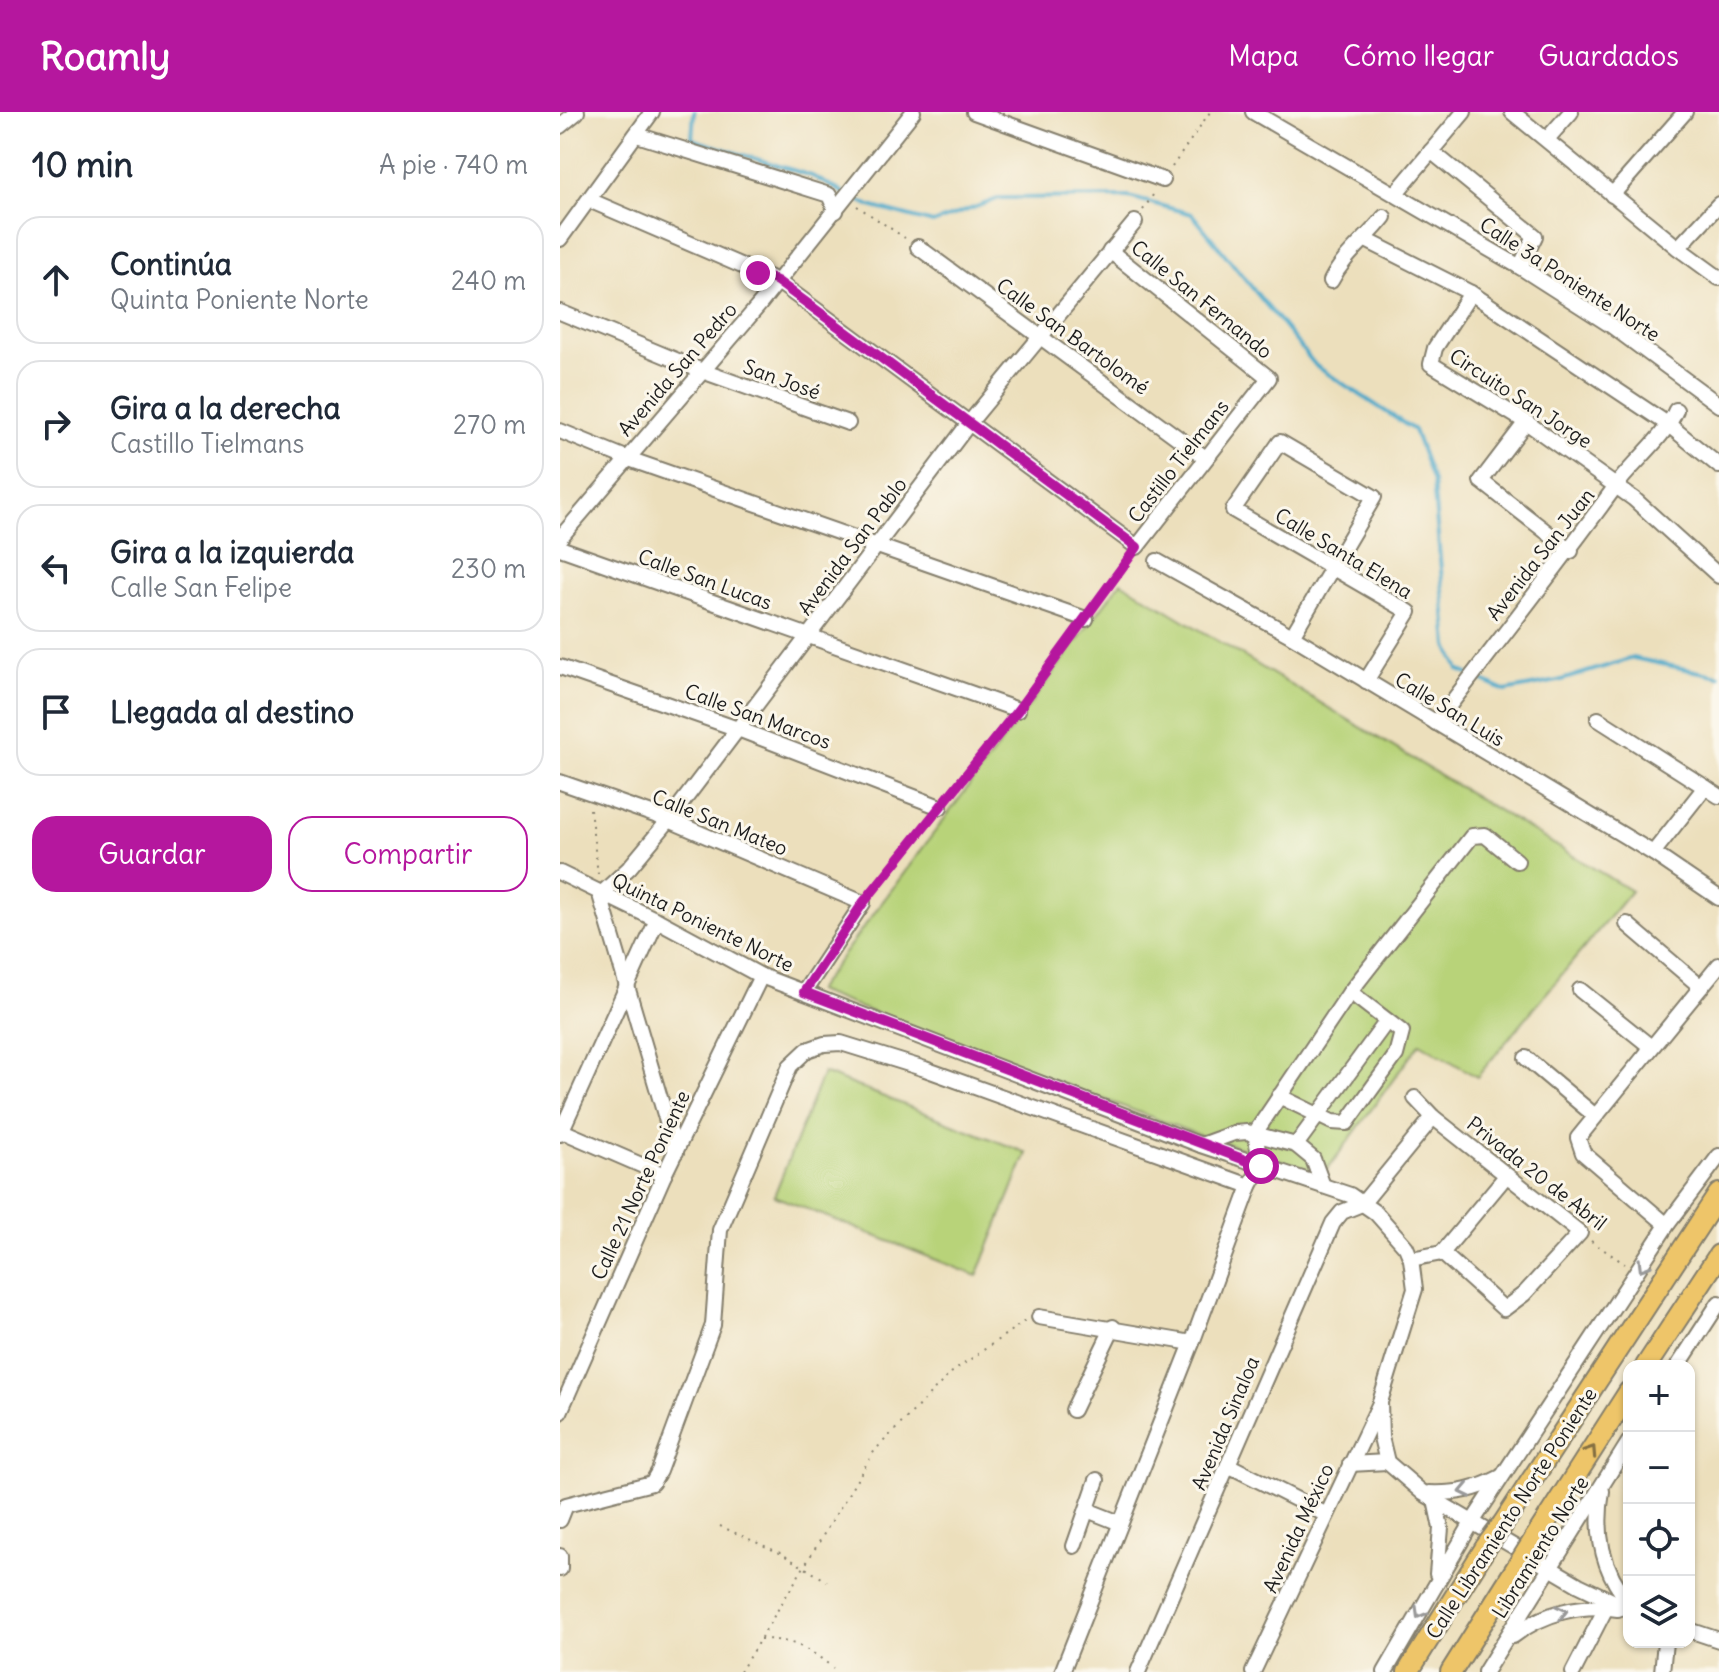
<!DOCTYPE html>
<html lang="es">
<head>
<meta charset="utf-8">
<style>
  body { margin:0; font-family:Delius,sans-serif; background:#f6f6f7; color:#1f2937 }
  .controls { position:absolute; right:24px; bottom:24px; display:grid; overflow:hidden; border-radius:16px; box-shadow:0 2px 6px #0004 }
  .controls button { width:72px; height:72px; display:grid; place-items:center; padding:0; border:0; border-bottom:2px solid #e0e1e3; background:#fff; color:#1f2937; font:40px sans-serif }
  .stop { position:absolute; width:24px; height:24px; margin:-18px; border:6px solid #b5179e; border-radius:50%; background:#fff }
  .stop.end { background:#b5179e; border-color:#fff; box-shadow:0 2px 8px #0008 }
  .list { margin:0; padding:0; list-style:none }
  h2 { display:flex; justify-content:space-between; align-items:center; height:104px; margin:0; padding:0 32px; font-size:34px }
  h2 small { font-size:26px; font-weight:400; color:#747a83 }
  .list li { display:grid; grid-template-columns:52px 1fr auto; gap:24px; align-items:center; box-sizing:border-box; height:128px; margin:0 16px 16px; padding:0 16px; border:2px solid #e0e1e3; border-radius:24px }
  .list b { display:block; font-size:30px; white-space:nowrap }
  .list p { margin:0; font-size:26px; white-space:nowrap; color:#747a83 }
  .list em { font-size:26px; font-style:normal; color:#747a83 }
  .actions { display:flex; gap:16px; padding:24px 32px }
  .actions a { flex:1; padding:18px 0; border:2px solid #b5179e; border-radius:24px; text-align:center; font-size:28px; color:#b5179e }
  .actions .main { background:#b5179e; color:#fff }
  .icon { flex:none; width:44px; height:44px; fill:none; stroke:currentColor; stroke-width:2; stroke-linecap:round; stroke-linejoin:round }
  .map { position:relative; flex:none; width:1159px; height:1560px; overflow:hidden }
  header { display:flex; align-items:center; gap:48px; box-sizing:border-box; height:112px; padding:0 40px; background:#b5179e; color:#fff }
  header strong { font-size:38px }
  nav { display:flex; gap:44px; margin-inline-start:auto; font-size:28px }
  main { display:flex }
  aside { flex:1; background:#fff }
  .map>svg:first-child { display:block }
</style>
</head>
<body>
<header>
<strong>Roamly</strong>
<nav><a>Mapa</a><a>Cómo llegar</a><a>Guardados</a></nav>
</header>
<main>
<aside>
<h2>10 min<small>A pie · 740 m</small></h2>
<ul class="list">
<li><svg class="icon" aria-label="ahead" viewBox="0 0 24 24"><path d="M12 20V5M6 11l6-6 6 6"/></svg><div><b>Continúa</b><p>Quinta Poniente Norte</p></div><em>240 m</em></li>
<li><svg class="icon" aria-label="right" viewBox="0 0 24 24"><path d="M7 20v-9h11M14 6l5 5-5 5"/></svg><div><b>Gira a la derecha</b><p>Castillo Tielmans</p></div><em>270 m</em></li>
<li><svg class="icon" aria-label="left" viewBox="0 0 24 24"><path d="M17 20v-9H6M10 6l-5 5 5 5"/></svg><div><b>Gira a la izquierda</b><p>Calle San Felipe</p></div><em>230 m</em></li>
<li><svg class="icon" aria-label="arrive" viewBox="0 0 24 24"><path d="M6 21V4h12l-3 4 3 4H6"/></svg><div><b>Llegada al destino</b></div></li>
</ul>
<div class="actions"><a class="main">Guardar</a><a>Compartir</a></div>
</aside>
<div class="map">
<svg width="1159" height="1560" viewBox="0 0 1159 1560">
  <rect width="100%" height="100%" fill="#fbf7ec"/>
  <filter id="ink" filterUnits="userSpaceOnUse"><feTurbulence type="fractalNoise" baseFrequency=".0125" numOctaves="2"/><feDisplacementMap in="SourceGraphic" scale="16" xChannelSelector="R" yChannelSelector="G"/><feConvolveMatrix kernelMatrix="1 2 1 2 8 2 1 2 1" color-interpolation-filters="sRGB"/></filter>
  <filter id="wash" filterUnits="userSpaceOnUse"><feTurbulence type="fractalNoise" baseFrequency=".006" numOctaves="4" result="noise"/><feDisplacementMap in="SourceGraphic" scale="32" xChannelSelector="R" yChannelSelector="G"/><feGaussianBlur stdDeviation="1.8" result="paint"/><feColorMatrix in="noise" values="0 0 0 0 0 0 0 0 0 0 0 0 0 0 0 0 0 1.4 0 .05"/><feComposite in="paint" operator="in"/></filter>
  <g filter="url(#wash)">
    <rect width="100%" height="100%" fill="#ecdfbc"/>
    <g fill="#b8d379" stroke="#6a784a" stroke-width="2">
      <polygon points="561,470 1071,779 917,965 860,931 764,1062 639,1023 256,879"/>
      <polygon points="263,961 467,1041 417,1164 214,1084"/>
    </g>
    <g fill="none" stroke-linecap="round" stroke-linejoin="round">
      <g stroke="#4aa7c8" stroke-width="4">
        <polyline points="134,0 132,27 252,64 284,81"/>
        <polyline points="292,85 310,94 373,111 440,86 569,85 632,102 756,254 854,318 873,370 888,534 899,558 945,579 998,569 1073,546 1159,564"/>
      </g>
    </g>
  </g>
  <g filter="url(#ink)">
    <g fill="none" stroke-linecap="round" stroke-linejoin="round">
      <g stroke="#847e6c" stroke-width="18">
        <g id="minor">
          <polyline points="414,0 603,68"/>
          <polyline points="693,0 960,155 1052,214 1159,293"/>
          <polyline points="952,0 1118,136 1159,166"/>
          <polyline points="0,14 17,0"/>
          <polyline points="77,23 269,83 276,99"/>
          <polyline points="987,27 1011,0"/>
          <polyline points="871,39 975,124 960,155"/>
          <polyline points="836,81 904,0"/>
          <polyline points="1052,83 1125,0"/>
          <polyline points="29,88 217,169 577,435 709,266 550,139"/>
          <polyline points="0,127 92,0"/>
          <polyline points="806,128 911,181 1109,313 1159,354"/>
          <polyline points="358,135 644,345"/>
          <polyline points="1118,136 1159,92"/>
          <path d="M771,169C784,143 806,128 824,105"/>
          <polyline points="911,181 875,236 871,252 966,310 1074,387 1159,464"/>
          <polyline points="0,200 142,259 288,311"/>
          <polyline points="966,310 921,369 1011,439"/>
          <polyline points="0,319 66,346 526,507"/>
          <polyline points="0,426 200,192 353,0"/>
          <polyline points="0,436 458,598"/>
          <polyline points="597,449 732,524 1093,741 1159,786"/>
          <polyline points="732,524 814,385 720,330 673,398 849,500 806,569"/>
          <polyline points="0,555 178,617 380,695"/>
          <polyline points="1038,607 1159,684"/>
          <path d="M876,611C936,532 997,455 1055,375C1074,349 1104,327 1116,298"/>
          <polyline points="0,670 109,708 303,791 244,880"/>
          <polyline points="1093,741 1145,675"/>
          <polyline points="0,761 97,808 201,864 641,1033 790,1083 816,1101 846,1135 851,1147 855,1177 820,1290 821,1325 827,1350 863,1381 1019,1473 1069,1497"/>
          <polyline points="1067,812 1141,875"/>
          <polyline points="1020,878 1091,935"/>
          <polyline points="966,946 1034,1003"/>
          <polyline points="719,984 772,1010 787,1011 836,943 842,920 790,880"/>
          <polyline points="855,986 873,1005 1020,1121 964,1182 944,1197 882,1141"/>
          <polyline points="0,1018 104,1063"/>
          <polyline points="0,1022 97,808"/>
          <polyline points="641,1033 674,1021 687,1020 736,1033 753,1047 763,1074"/>
          <polyline points="736,1033 827,909"/>
          <polyline points="116,1040 40,783 69,756 109,708 410,310 575,110"/>
          <polyline points="1107,1113 1023,1041 1018,1026 1159,853"/>
          <polyline points="851,1147 882,1141 946,1064"/>
          <polyline points="479,1205 632,1231"/>
          <polyline points="1118,1254 1159,1191"/>
          <polyline points="513,1298 553,1215"/>
          <polyline points="0,1300 104,1063 201,864"/>
          <polyline points="790,1352 827,1350"/>
          <polyline points="668,1353 765,1402"/>
          <path d="M1042,1379C1035,1420 1041,1457 1069,1490"/>
          <path d="M869,1381C896,1382 916,1378 941,1365"/>
          <polyline points="875,1388 881,1416 877,1462"/>
          <polyline points="527,1398 560,1411"/>
          <polyline points="0,1408 6,1393 92,1371 99,1359 153,1213 160,1118 230,954 247,938 264,932 281,931 365,957 690,1074"/>
          <polyline points="514,1434 537,1368"/>
          <polyline points="0,1444 0,1457"/>
          <polyline points="1129,1518 1159,1528"/>
          <path d="M953,1524C983,1501 1021,1491 1058,1497"/>
          <polyline points="502,1560 632,1231 690,1074 701,1054 695,1021 790,880 912,724 925,723 957,749"/>
          <polyline points="578,1560 773,1111 782,1100 802,1092 873,1005"/>
          <polyline points="693,1560 819,1293"/>
          <polyline points="825,1560 913,1409 1107,1113 1159,1044"/>
          <polyline points="925,1560 1069,1330"/>
          <polyline points="1013,1560 1049,1490"/>
          <polyline points="1102,1560 1105,1530"/>
        </g>
      </g>
      <g stroke="#847e6c" stroke-width="24">
        <g id="highway">
          <polyline points="1086,1254 1159,1143"/>
          <polyline points="943,1412 1159,1082"/>
          <polyline points="974,1428 1069,1280"/>
          <polyline points="848,1560 926,1435"/>
          <polyline points="891,1560 959,1452"/>
        </g>
      </g>
      <g stroke="#847e6c" stroke-width="2" stroke-dasharray="2 6" stroke-linecap="butt">
        <polyline points="612,55 650,0"/>
        <polyline points="297,94 345,126"/>
        <polyline points="583,98 595,80"/>
        <polyline points="535,494 568,447"/>
        <polyline points="466,587 517,519"/>
        <polyline points="389,684 447,611"/>
        <polyline points="30,697 38,762"/>
        <polyline points="311,781 370,708"/>
        <polyline points="1031,1129 1065,1152"/>
        <polyline points="160,1414 220,1441 267,1469"/>
        <path d="M200,1527C232,1527 249,1536 273,1556"/>
        <polyline points="180,1560 315,1338 391,1261 466,1208"/>
      </g>
      <use href="#minor" stroke="#fff" stroke-width="14"/>
      <use href="#highway" stroke="#eec569" stroke-width="20"/>
      <g stroke="#847e6c" stroke-width="24" stroke-linecap="butt">
        <g id="highway-bridge">
          <polyline points="926,1435 943,1412"/>
          <polyline points="959,1452 974,1428"/>
        </g>
      </g>
      <use href="#highway-bridge" stroke="#eec569" stroke-width="20"/>
    </g>
    <defs><path id="oneway-chevron" d="M-2-3.5L2.5 0L-2 3.5" fill="none" stroke-width="1.6" stroke-linecap="round" stroke-linejoin="round" transform="scale(2)"/></defs>
    <g stroke="#999">
      <use href="#oneway-chevron" transform="translate(1083 1154) rotate(121)"/>
      <use href="#oneway-chevron" transform="translate(905 1379) rotate(168)"/>
      <use href="#oneway-chevron" transform="translate(1002 1500) rotate(-15)"/>
      <use href="#oneway-chevron" transform="translate(860 1501) rotate(120)"/>
    </g>
    <use stroke="#857042" href="#oneway-chevron" transform="translate(1031 1339) rotate(-57)"/>
  </g>
  <g fill="none" stroke-linecap="round" stroke-linejoin="round" filter="url(#ink)">
    <polyline stroke="#b5179e" stroke-width="10" points="198,161 217,169 577,435 458,598 303,791 244,880 701,1054"/>
  </g>
  <g text-anchor="middle" dominant-baseline="central" stroke-width="6" stroke-linejoin="round" paint-order="stroke">
    <g font-size="20" fill="#1c1c1c" stroke="#fbf7ec">
      <text transform="translate(1010 167) rotate(33)">Calle 3a Poniente Norte</text>
      <text transform="translate(642 187) rotate(39)">Calle San Fernando</text>
      <text transform="translate(513 224) rotate(36)">Calle San Bartolomé</text>
      <text transform="translate(117 257) rotate(-49)">Avenida San Pedro</text>
      <text transform="translate(222 267) rotate(20)">San José</text>
      <text transform="translate(961 286) rotate(33)">Circuito San Jorge</text>
      <text transform="translate(618 349) rotate(-52)">Castillo Tielmans</text>
      <text transform="translate(292 434) rotate(-53)">Avenida San Pablo</text>
      <text transform="translate(784 441) rotate(31)">Calle Santa Elena</text>
      <text transform="translate(980 442) rotate(-52)">Avenida San Juan</text>
      <text transform="translate(145 467) rotate(20)">Calle San Lucas</text>
      <text transform="translate(890 597) rotate(31)">Calle San Luis</text>
      <text transform="translate(198 604) rotate(20)">Calle San Marcos</text>
      <text transform="translate(160 710) rotate(22)">Calle San Mateo</text>
      <text transform="translate(143 810) rotate(26)">Quinta Poniente Norte</text>
      <text transform="translate(977 1061) rotate(38)">Privada 20 de Abril</text>
      <text transform="translate(80 1073) rotate(-65)">Calle 21 Norte Poniente</text>
      <text transform="translate(665 1311) rotate(-67)">Avenida Sinaloa</text>
      <text transform="translate(951 1401) rotate(-57)">Calle Libramiento Norte Poniente</text>
      <text transform="translate(738 1416) rotate(-65)">Avenida México</text>
      <text transform="translate(980 1435) rotate(-58)">Libramiento Norte</text>
    </g>
  </g>
</svg>
<div class="controls">
<button>+</button>
<button>−</button>
<button><svg class="icon" aria-label="locate" viewBox="0 0 24 24"><circle cx="12" cy="12" r="6"/><path d="M12 2v4M12 18v4M2 12h4M18 12h4"/></svg></button>
<button><svg class="icon" aria-label="layers" viewBox="0 0 24 24"><path d="M12 4l9 5-9 5-9-5zM3 14l9 5 9-5"/></svg></button>
</div>
<div class="stop" style="left:701px;top:1054px"></div>
<div class="stop end" style="left:198px;top:161px"></div>
</div>
</main>
</body>
</html>
